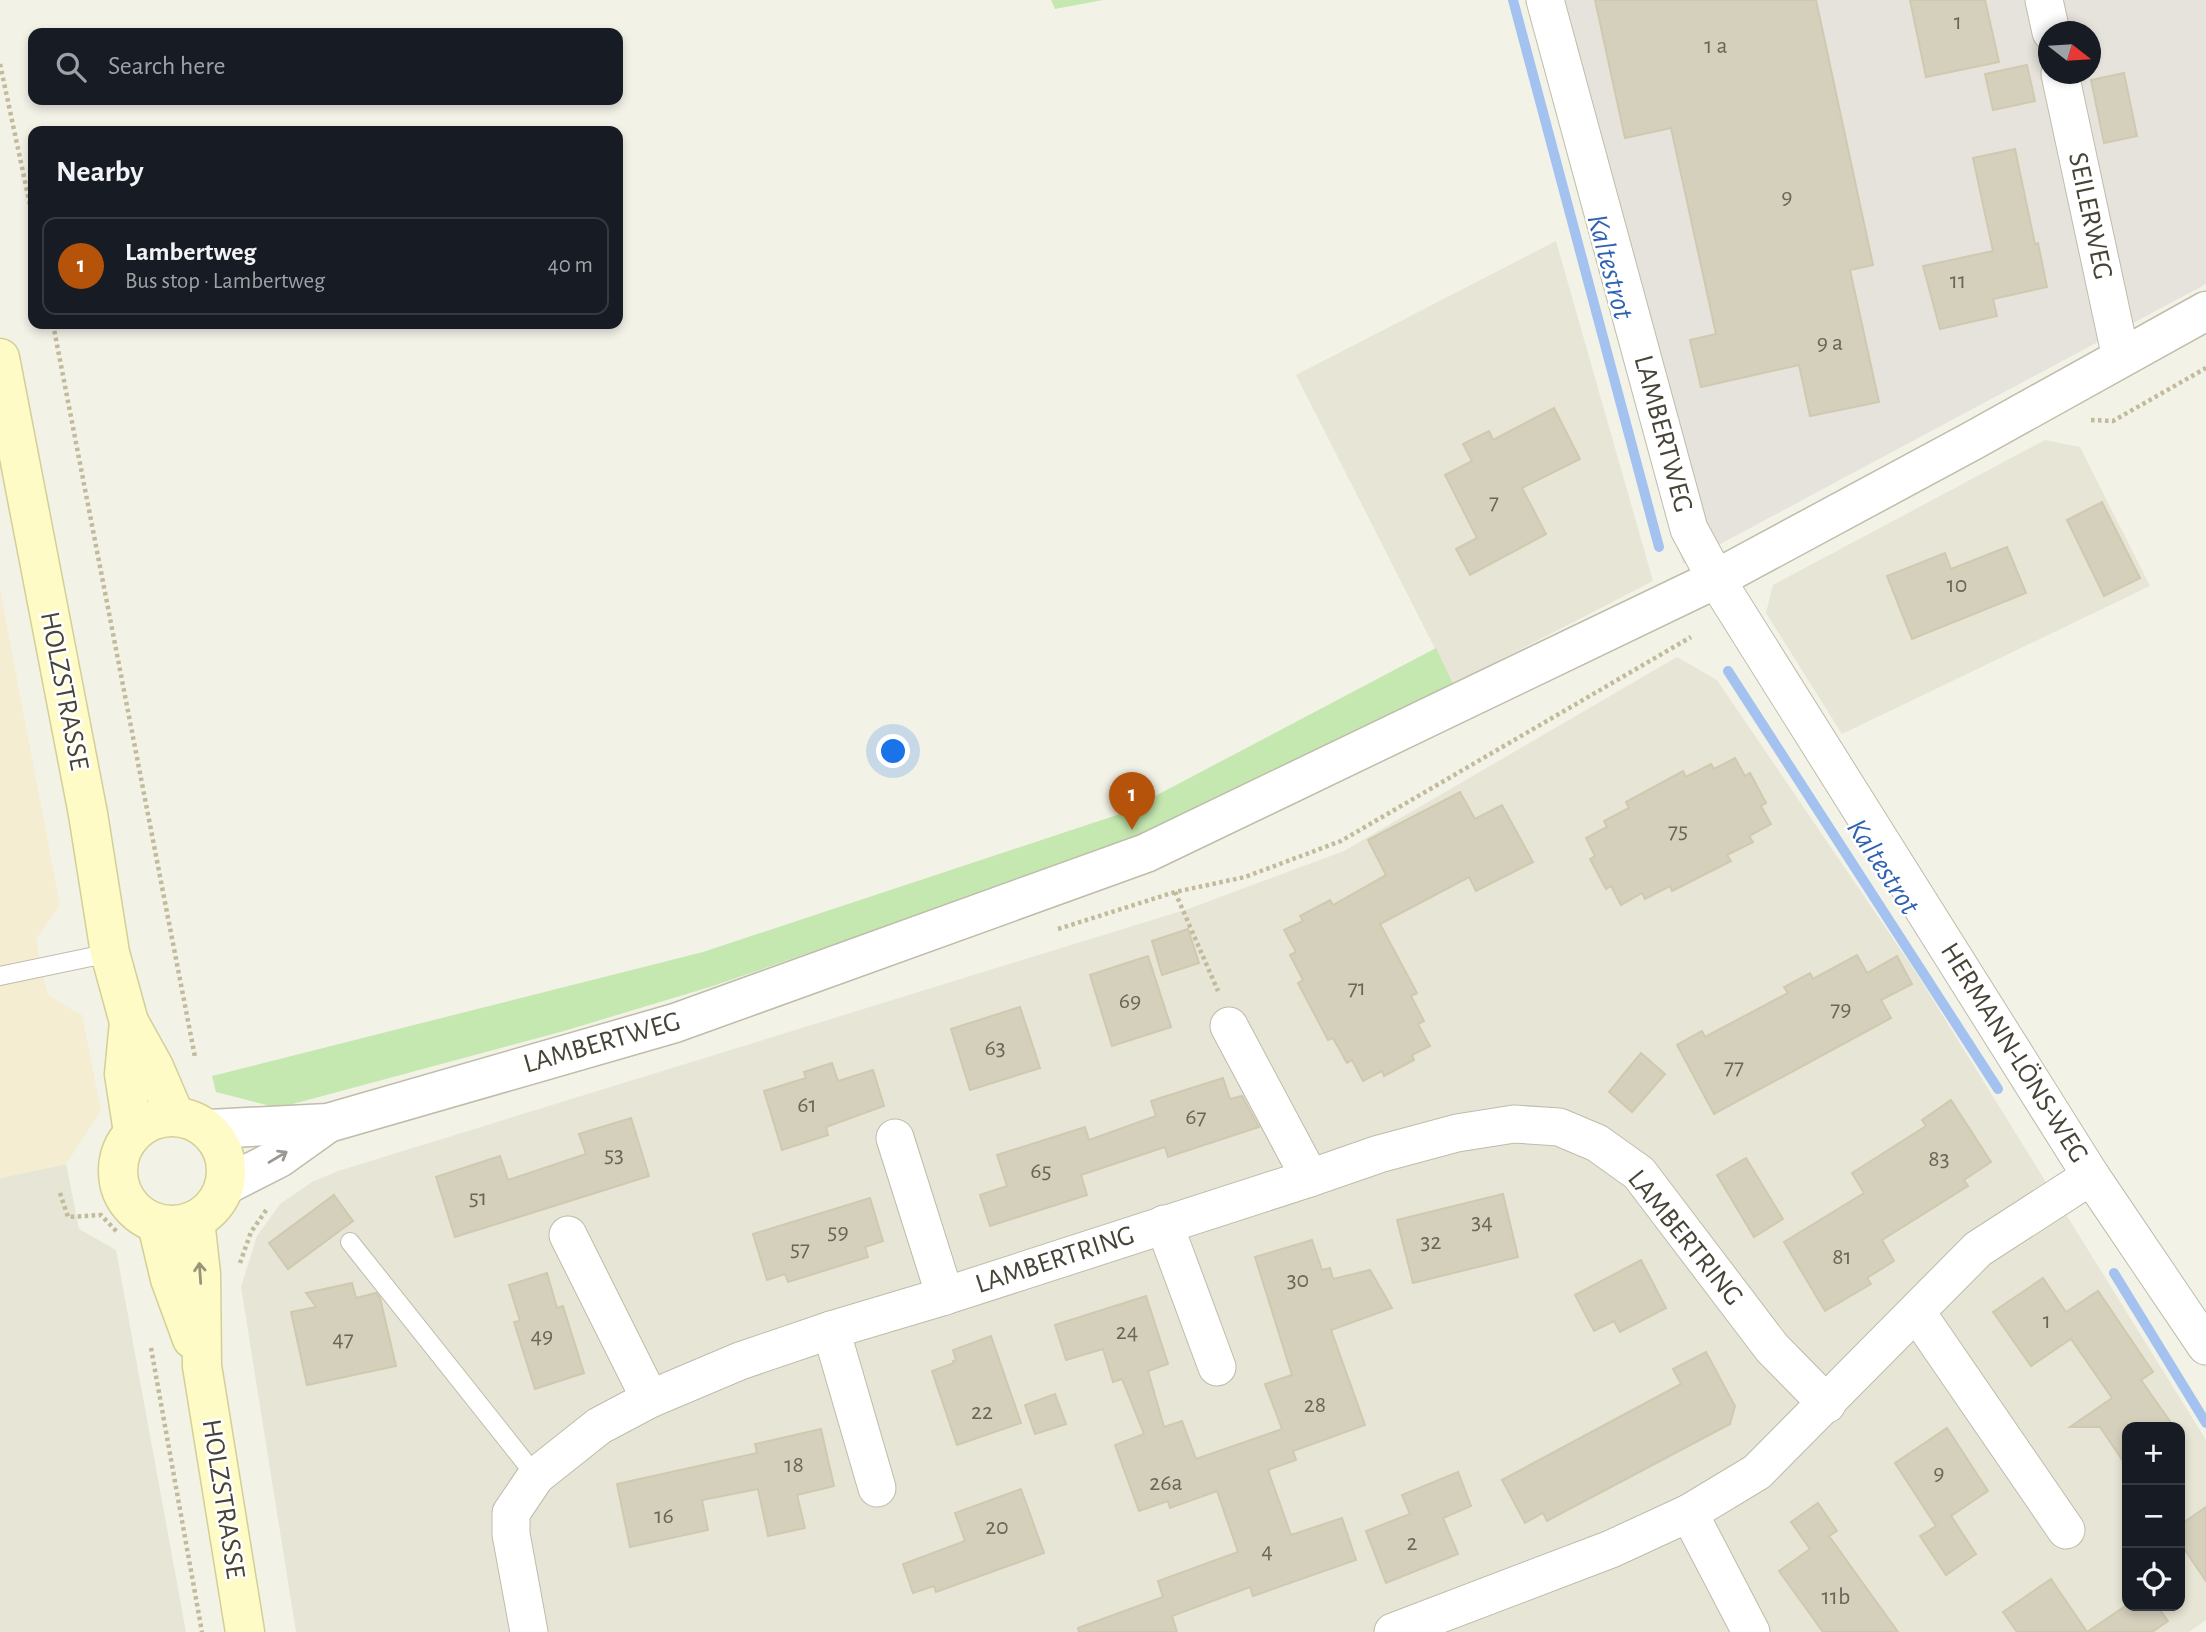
<!DOCTYPE html>
<html lang="en">
<head>
<meta charset="utf-8">
<style>
  body { margin:0; font-family:"Alegreya Sans",sans-serif; background:#242831; color:#f1f3f6 }
  .controls { position:absolute; right:21px; bottom:21px; display:grid; overflow:hidden; border-radius:14px; box-shadow:0 4px 10px #0003 }
  .controls button { width:63px; height:63px; display:grid; place-items:center; padding:0; border:0; border-bottom:2px solid #363941; background:#171b24; color:#f1f3f6; font:35px sans-serif }
  .compass { position:absolute; left:2038px; top:21px; width:63px; height:63px; border-radius:50%; background:#171b24; box-shadow:0 4px 10px #0003; rotate:107deg }
  .you { position:absolute; left:894px; top:752px; width:24px; height:24px; margin:-18px; border:5px solid #fff; border-radius:50%; background:#1a73e8; box-shadow:0 0 0 10px #1a73e833 }
  .badge { display:grid; place-items:center; width:46px; height:46px; border-radius:50%; background:#b45309; color:#fff; font-size:23px; font-weight:700 }
  .pin { position:absolute; translate:-50% -58px; filter:drop-shadow(0 2px 4px #0008) }
  .pin::after { content:''; position:absolute; top:37px; width:24px; height:21px; background:inherit; clip-path:polygon(0 0,100% 0,50% 100%) }
  .list { margin:0; padding:0; list-style:none }
  h2 { display:flex; justify-content:space-between; align-items:center; height:91px; margin:0; padding:0 28px; font-size:30px }
  h2 small { font-size:23px; font-weight:400; color:#9ea1a6 }
  .list li { display:grid; grid-template-columns:46px 1fr auto; gap:21px; align-items:center; box-sizing:border-box; height:98px; margin:0 14px 14px; padding:0 14px; border:2px solid #363941; border-radius:14px }
  .list b { display:block; font-size:26px; white-space:nowrap }
  .list p { margin:0; font-size:23px; white-space:nowrap; color:#9ea1a6 }
  .list em { font-size:23px; font-style:normal; color:#9ea1a6 }
  .icon { flex:none; width:38px; height:38px; fill:none; stroke:currentColor; stroke-width:2; stroke-linecap:round; stroke-linejoin:round }
  .map { position:relative; flex:none; width:2206px; height:1632px; overflow:hidden }
  .search { position:absolute; background:#171b24; box-shadow:0 4px 10px #0003; left:28px; top:28px; width:595px; height:77px; display:flex; align-items:center; gap:18px; box-sizing:border-box; padding:0 24px; border-radius:14px; color:#9ea1a6; font-size:26px }
  .panel { position:absolute; background:#171b24; box-shadow:0 4px 10px #0003; left:28px; top:126px; width:595px; height:203px; border-radius:14px }
  .map>svg:first-child { display:block }
</style>
</head>
<body>
<div class="map">
<svg width="2206" height="1632" viewBox="0 0 2206 1632">
  <rect width="100%" height="100%" fill="#f3f2e7"/>
  <g fill="#e7e5d5" fill-rule="evenodd">
    <polygon points="1556,241 1653,581 1453,684 1296,375"/>
    <polygon points="2045,440 2080,447 2150,586 1842,734 1766,613 1773,585"/>
    <path d="M1677,657L1717,680L1915,971L2206,1440V1620L2189,1632H296L241,1287L257,1236L280,1204L312,1182L338,1171L1191,908L1344,851ZM2127,1427H2180V1606H2127Z"/>
    <polygon points="66,1164 79,1229 116,1250 186,1632 0,1632 0,1178"/>
  </g>
  <polygon fill="#f5edd2" points="0,590 60,905 36,939 41,968 48,995 82,1015 101,1111 66,1164 0,1178"/>
  <path fill="#e6e3dc" fill-rule="evenodd" d="M1532,0H2206V284L1683,564ZM2048,32H2090V74H2048Z"/>
  <g fill="#c4e8b0">
    <polygon points="1051,0 1103,0 1055,9"/>
    <polygon points="1436,648 1453,684 1133,841 713,986 564,1031 278,1108 216,1092 212,1076 703,952 1123,813"/>
  </g>
  <g fill="none" stroke-linecap="round" stroke-linejoin="round">
    <g stroke="#a4c2f0" stroke-width="10">
      <polyline points="1513,0 1659,547"/>
      <polyline points="1728,671 1998,1089"/>
      <polyline points="2114,1273 2206,1423"/>
    </g>
  </g>
  <g fill="#d5d0bc" stroke="#d0c9b0" stroke-width="2">
    <polygon points="1595,0 1816,0 1873,265 1850,270 1879,402 1810,416 1799,365 1701,387 1690,340 1716,334 1671,128 1625,138"/>
    <polygon points="1910,0 1985,0 1999,62 1926,77"/>
    <polygon points="2027,65 2035,101 1993,110 1985,74"/>
    <polygon points="2124,73 2137,136 2104,143 2091,80"/>
    <polygon points="2015,149 2035,244 2038,243 2047,287 1993,299 1997,316 1940,329 1923,266 1993,251 1973,158"/>
    <polygon points="1554,408 1580,459 1522,488 1546,534 1470,575 1456,549 1477,538 1445,475 1472,461 1463,444 1489,431 1493,440"/>
    <polygon points="2102,502 2140,578 2104,596 2067,520"/>
    <polygon points="2007,547 2026,593 1912,639 1887,576 1945,553 1951,569"/>
    <polygon points="1735,758 1745,776 1750,773 1766,803 1761,806 1771,824 1749,836 1753,842 1727,855 1731,861 1672,891 1670,886 1645,899 1642,893 1621,905 1611,886 1606,889 1590,859 1595,856 1586,838 1607,827 1604,821 1629,808 1626,802 1683,771 1686,777 1711,764 1714,769"/>
    <polygon points="1460,792 1475,819 1502,805 1533,862 1476,891 1469,877 1380,924 1417,993 1411,996 1424,1021 1418,1024 1430,1046 1412,1055 1414,1060 1384,1076 1382,1071 1363,1081 1352,1060 1347,1063 1333,1038 1328,1040 1298,983 1303,980 1290,955 1296,952 1284,930 1303,921 1300,916 1330,900 1333,905 1386,875 1368,840"/>
    <polygon points="1188,929 1199,963 1162,975 1152,941"/>
    <polygon points="1857,955 1867,973 1897,956 1912,984 1881,1000 1891,1018 1714,1114 1677,1045 1702,1031 1705,1037 1788,993 1784,987 1810,973 1813,979"/>
    <polygon points="1148,956 1171,1027 1112,1046 1090,975"/>
    <polygon points="1020,1007 1040,1068 970,1090 951,1029"/>
    <polygon points="1641,1053 1665,1074 1632,1112 1609,1092"/>
    <polygon points="832,1063 838,1081 873,1070 884,1106 826,1127 828,1135 782,1150 764,1091 806,1078 804,1072"/>
    <polygon points="1223,1078 1230,1099 1242,1096 1259,1127 1168,1157 1165,1147 1081,1175 1087,1195 990,1226 980,1195 1007,1186 997,1155 1085,1127 1089,1140 1156,1116 1151,1101"/>
    <polygon points="1951,1100 1991,1162 1964,1180 1968,1186 1882,1240 1894,1261 1867,1278 1871,1284 1825,1311 1784,1242 1864,1193 1852,1173 1926,1126 1922,1120"/>
    <polygon points="631,1118 649,1176 455,1237 436,1177 500,1156 508,1180 586,1154 579,1134"/>
    <polygon points="1746,1158 1783,1219 1754,1237 1717,1175"/>
    <polygon points="1503,1194 1518,1257 1413,1283 1397,1220"/>
    <polygon points="334,1195 353,1221 288,1269 269,1243"/>
    <polygon points="870,1198 883,1241 865,1247 868,1257 788,1282 785,1274 767,1280 753,1234"/>
    <polygon points="1312,1240 1322,1270 1330,1268 1333,1279 1370,1270 1392,1308 1331,1330 1365,1425 1293,1451 1296,1460 1268,1470 1291,1535 1342,1518 1356,1560 1253,1596 1250,1587 1172,1616 1177,1632 1079,1632 1078,1628 1163,1597 1158,1581 1238,1552 1217,1491 1170,1508 1168,1501 1139,1511 1115,1445 1144,1434 1122,1379 1113,1382 1103,1349 1066,1360 1055,1325 1146,1296 1168,1364 1148,1371 1164,1427 1182,1421 1196,1459 1282,1429 1265,1384 1292,1375 1255,1257"/>
    <polygon points="1641,1260 1666,1308 1620,1332 1614,1321 1594,1331 1575,1295"/>
    <polygon points="547,1273 557,1308 563,1306 584,1373 535,1389 514,1322 520,1321 509,1285"/>
    <polygon points="2043,1278 2066,1312 2098,1291 2153,1372 2141,1380 2174,1427 2127,1427 2127,1467 2100,1427 2070,1427 2112,1398 2071,1339 2031,1366 1993,1312"/>
    <polygon points="352,1283 356,1298 376,1293 380,1298 396,1366 307,1385 291,1312 316,1307 306,1293"/>
    <polygon points="991,1336 1021,1423 957,1445 932,1371 954,1363 953,1361 956,1360 953,1350"/>
    <polygon points="1706,1352 1735,1406 1730,1424 1547,1521 1543,1513 1525,1523 1502,1480 1681,1384 1673,1369"/>
    <polygon points="1055,1394 1066,1424 1035,1434 1025,1405"/>
    <polygon points="1947,1428 1988,1491 1951,1516 1976,1554 1946,1575 1920,1536 1936,1526 1895,1463"/>
    <polygon points="821,1429 834,1486 797,1495 805,1528 768,1536 758,1489 702,1500 708,1530 630,1547 617,1484 757,1453 755,1444"/>
    <polygon points="1458,1472 1471,1506 1443,1518 1458,1554 1386,1583 1366,1531 1410,1514 1402,1495"/>
    <polygon points="1021,1489 1044,1553 936,1592 934,1586 913,1593 903,1564 965,1541 955,1513"/>
    <polygon points="1818,1503 1837,1531 1829,1536 1898,1632 1823,1632 1779,1571 1810,1549 1791,1522"/>
    <polygon points="2206,1507 2206,1581 2180,1543 2180,1525"/>
    <polygon points="2051,1579 2087,1632 2017,1632 2003,1612"/>
    <polygon points="2127,1605 2157,1606 2168,1621 2152,1632 2087,1632"/>
  </g>
  <g fill="none" stroke-linecap="round" stroke-linejoin="round">
    <g stroke="#bfbcaa" stroke-width="20">
      <g id="service">
        <polyline points="0,976 110,953"/>
        <polyline points="350,1242 536,1476"/>
      </g>
    </g>
    <g stroke="#bfbcaa" stroke-width="39">
      <g id="minor">
        <polyline points="1545,0 1689,529 1716,579 2091,1176 2206,1346"/>
        <polyline points="2044,0 2051,32"/>
        <polyline points="2060,74 2121,358"/>
        <polyline points="1229,1026 1310,1178"/>
        <polyline points="895,1138 945,1296"/>
        <polyline points="1164,1224 1217,1367"/>
        <polyline points="568,1235 650,1399"/>
        <polyline points="1917,1313 2066,1530"/>
        <polyline points="831,1330 877,1488"/>
        <polyline points="1689,1513 1751,1632"/>
        <polyline points="529,1632 511,1534 511,1513 536,1476 599,1426 650,1399 740,1361 831,1330 945,1296 1310,1178 1379,1154 1457,1133 1514,1124 1559,1127 1597,1143 1639,1173 1772,1348 1827,1404"/>
        <polyline points="1393,1632 1611,1549 1689,1513 1757,1472 1978,1249 2091,1176"/>
      </g>
    </g>
    <g stroke="#bfbcaa" stroke-width="41">
      <g id="tertiary">
        <polyline points="209,1129 328,1123 675,1023 1146,853 1716,579 1972,441 2206,311"/>
        <polyline points="224,1186 279,1158 328,1123"/>
      </g>
    </g>
    <g stroke="#d3cf97" stroke-width="41">
      <g id="secondary">
        <polyline points="0,358 88,814 110,953 129,1022 154,1067 175,1116"/>
        <polyline points="129,1022 124,1074 133,1132"/>
        <circle cx="172" cy="1171" r="54"/>
        <polyline points="195,1220 201,1274 202,1366 245,1632"/>
        <polyline points="157,1224 170,1279 192,1339"/>
      </g>
    </g>
    <g stroke="#c1ba9b" stroke-width="4.5" stroke-dasharray="3.5 3.5" stroke-linecap="butt">
      <polyline points="0,64 33,219"/>
      <polyline points="53,324 195,1057"/>
      <polyline points="2091,420 2113,421 2206,368"/>
      <polyline points="1175,892 1218,991"/>
      <polyline points="1058,929 1175,892 1245,877 1341,841 1691,637"/>
      <polyline points="60,1193 68,1217 101,1215 118,1233"/>
      <polyline points="240,1263 251,1232 267,1209"/>
      <polyline points="151,1348 202,1632"/>
    </g>
    <use href="#service" stroke="#fff" stroke-width="18"/>
    <use href="#minor" stroke="#fff" stroke-width="37"/>
    <use href="#tertiary" stroke="#fff" stroke-width="38"/>
    <use href="#secondary" stroke="#fefbc6" stroke-width="38"/>
  </g>
  <defs><path id="oneway-shaft" d="M-6 0H5M1.5-3L5.5 0L1.5 3" fill="none" stroke-width="1.6" stroke-linecap="round" stroke-linejoin="round" transform="scale(1.75)"/></defs>
  <use stroke="#9a9890" href="#oneway-shaft" transform="translate(278 1157) rotate(-31)"/>
  <use stroke="#999677" href="#oneway-shaft" transform="translate(200 1273) rotate(-94)"/>
  <g text-anchor="middle" dominant-baseline="central" stroke-width="5" stroke-linejoin="round" paint-order="stroke">
    <g font-size="24" fill="#6a6658">
      <text x="1958" y="22">1</text>
      <text x="1716" y="46">1 a</text>
      <text x="1787" y="197">9</text>
      <text x="1958" y="281">11</text>
      <text x="1830" y="343">9 a</text>
      <text x="1494" y="502">7</text>
      <text x="1957" y="585">10</text>
      <text x="1678" y="831">75</text>
      <text x="1357" y="988">71</text>
      <text x="1130" y="1001">69</text>
      <text x="1841" y="1009">79</text>
      <text x="995" y="1048">63</text>
      <text x="1734" y="1067">77</text>
      <text x="807" y="1105">61</text>
      <text x="1196" y="1117">67</text>
      <text x="614" y="1155">53</text>
      <text x="1939" y="1159">83</text>
      <text x="1041" y="1171">65</text>
      <text x="478" y="1198">51</text>
      <text x="1482" y="1222">34</text>
      <text x="838" y="1232">59</text>
      <text x="1431" y="1242">32</text>
      <text x="800" y="1249">57</text>
      <text x="1842" y="1257">81</text>
      <text x="1298" y="1280">30</text>
      <text x="2047" y="1321">1</text>
      <text x="1127" y="1332">24</text>
      <text x="542" y="1336">49</text>
      <text x="343" y="1339">47</text>
      <text x="1315" y="1405">28</text>
      <text x="982" y="1412">22</text>
      <text x="794" y="1465">18</text>
      <text x="1939" y="1473">9</text>
      <text x="1166" y="1483">26a</text>
      <text x="664" y="1516">16</text>
      <text x="997" y="1527">20</text>
      <text x="1412" y="1543">2</text>
      <text x="1267" y="1551">4</text>
      <text x="1836" y="1597">11b</text>
    </g>
    <g font-size="28" fill="#474336" stroke="#fff">
      <text transform="translate(2090 216) rotate(78)">SEILERWEG</text>
      <text transform="translate(1663 434) rotate(75)">LAMBERTWEG</text>
      <text transform="translate(64 691) rotate(79)">HOLZSTRASSE</text>
      <text transform="translate(602 1043) rotate(-16)">LAMBERTWEG</text>
      <text transform="translate(2014 1053) rotate(58)">HERMANN-LÖNS-WEG</text>
      <text transform="translate(1685 1238) rotate(51)">LAMBERTRING</text>
      <text transform="translate(1055 1260) rotate(-18)">LAMBERTRING</text>
      <text transform="translate(223 1499) rotate(81)">HOLZSTRASSE</text>
    </g>
    <g font-size="30" font-style="italic" fill="#2f63b2" stroke="#fff">
      <text transform="translate(1610 267) rotate(75)">Kaltestrot</text>
      <text transform="translate(1883 867) rotate(57)">Kaltestrot</text>
    </g>
  </g>
</svg>
<div class="controls">
<button>+</button>
<button>−</button>
<button><svg class="icon" aria-label="locate" viewBox="0 0 24 24"><circle cx="12" cy="12" r="6"/><path d="M12 2v4M12 18v4M2 12h4M18 12h4"/></svg></button>
</div>
<svg class="compass" viewBox="-18 -18 36 36"><path d="M0-13l5 13h-10z" fill="#e53935"/><path d="M0 13l5-13h-10z" fill="#9ea1a6"/></svg>
<div class="you"></div>
<div class="pin badge" style="left:1132px;top:830px">1</div>
<div class="search"><svg class="icon" aria-label="search" viewBox="0 0 24 24"><circle cx="10" cy="10" r="6"/><path d="M15 15l6 6"/></svg>Search here</div>
<section class="panel">
<h2>Nearby<small></small></h2>
<ul class="list">
<li><span class="badge">1</span><div><b>Lambertweg</b><p>Bus stop · Lambertweg</p></div><em>40 m</em></li>
</ul>
</section>
</div>
</body>
</html>
